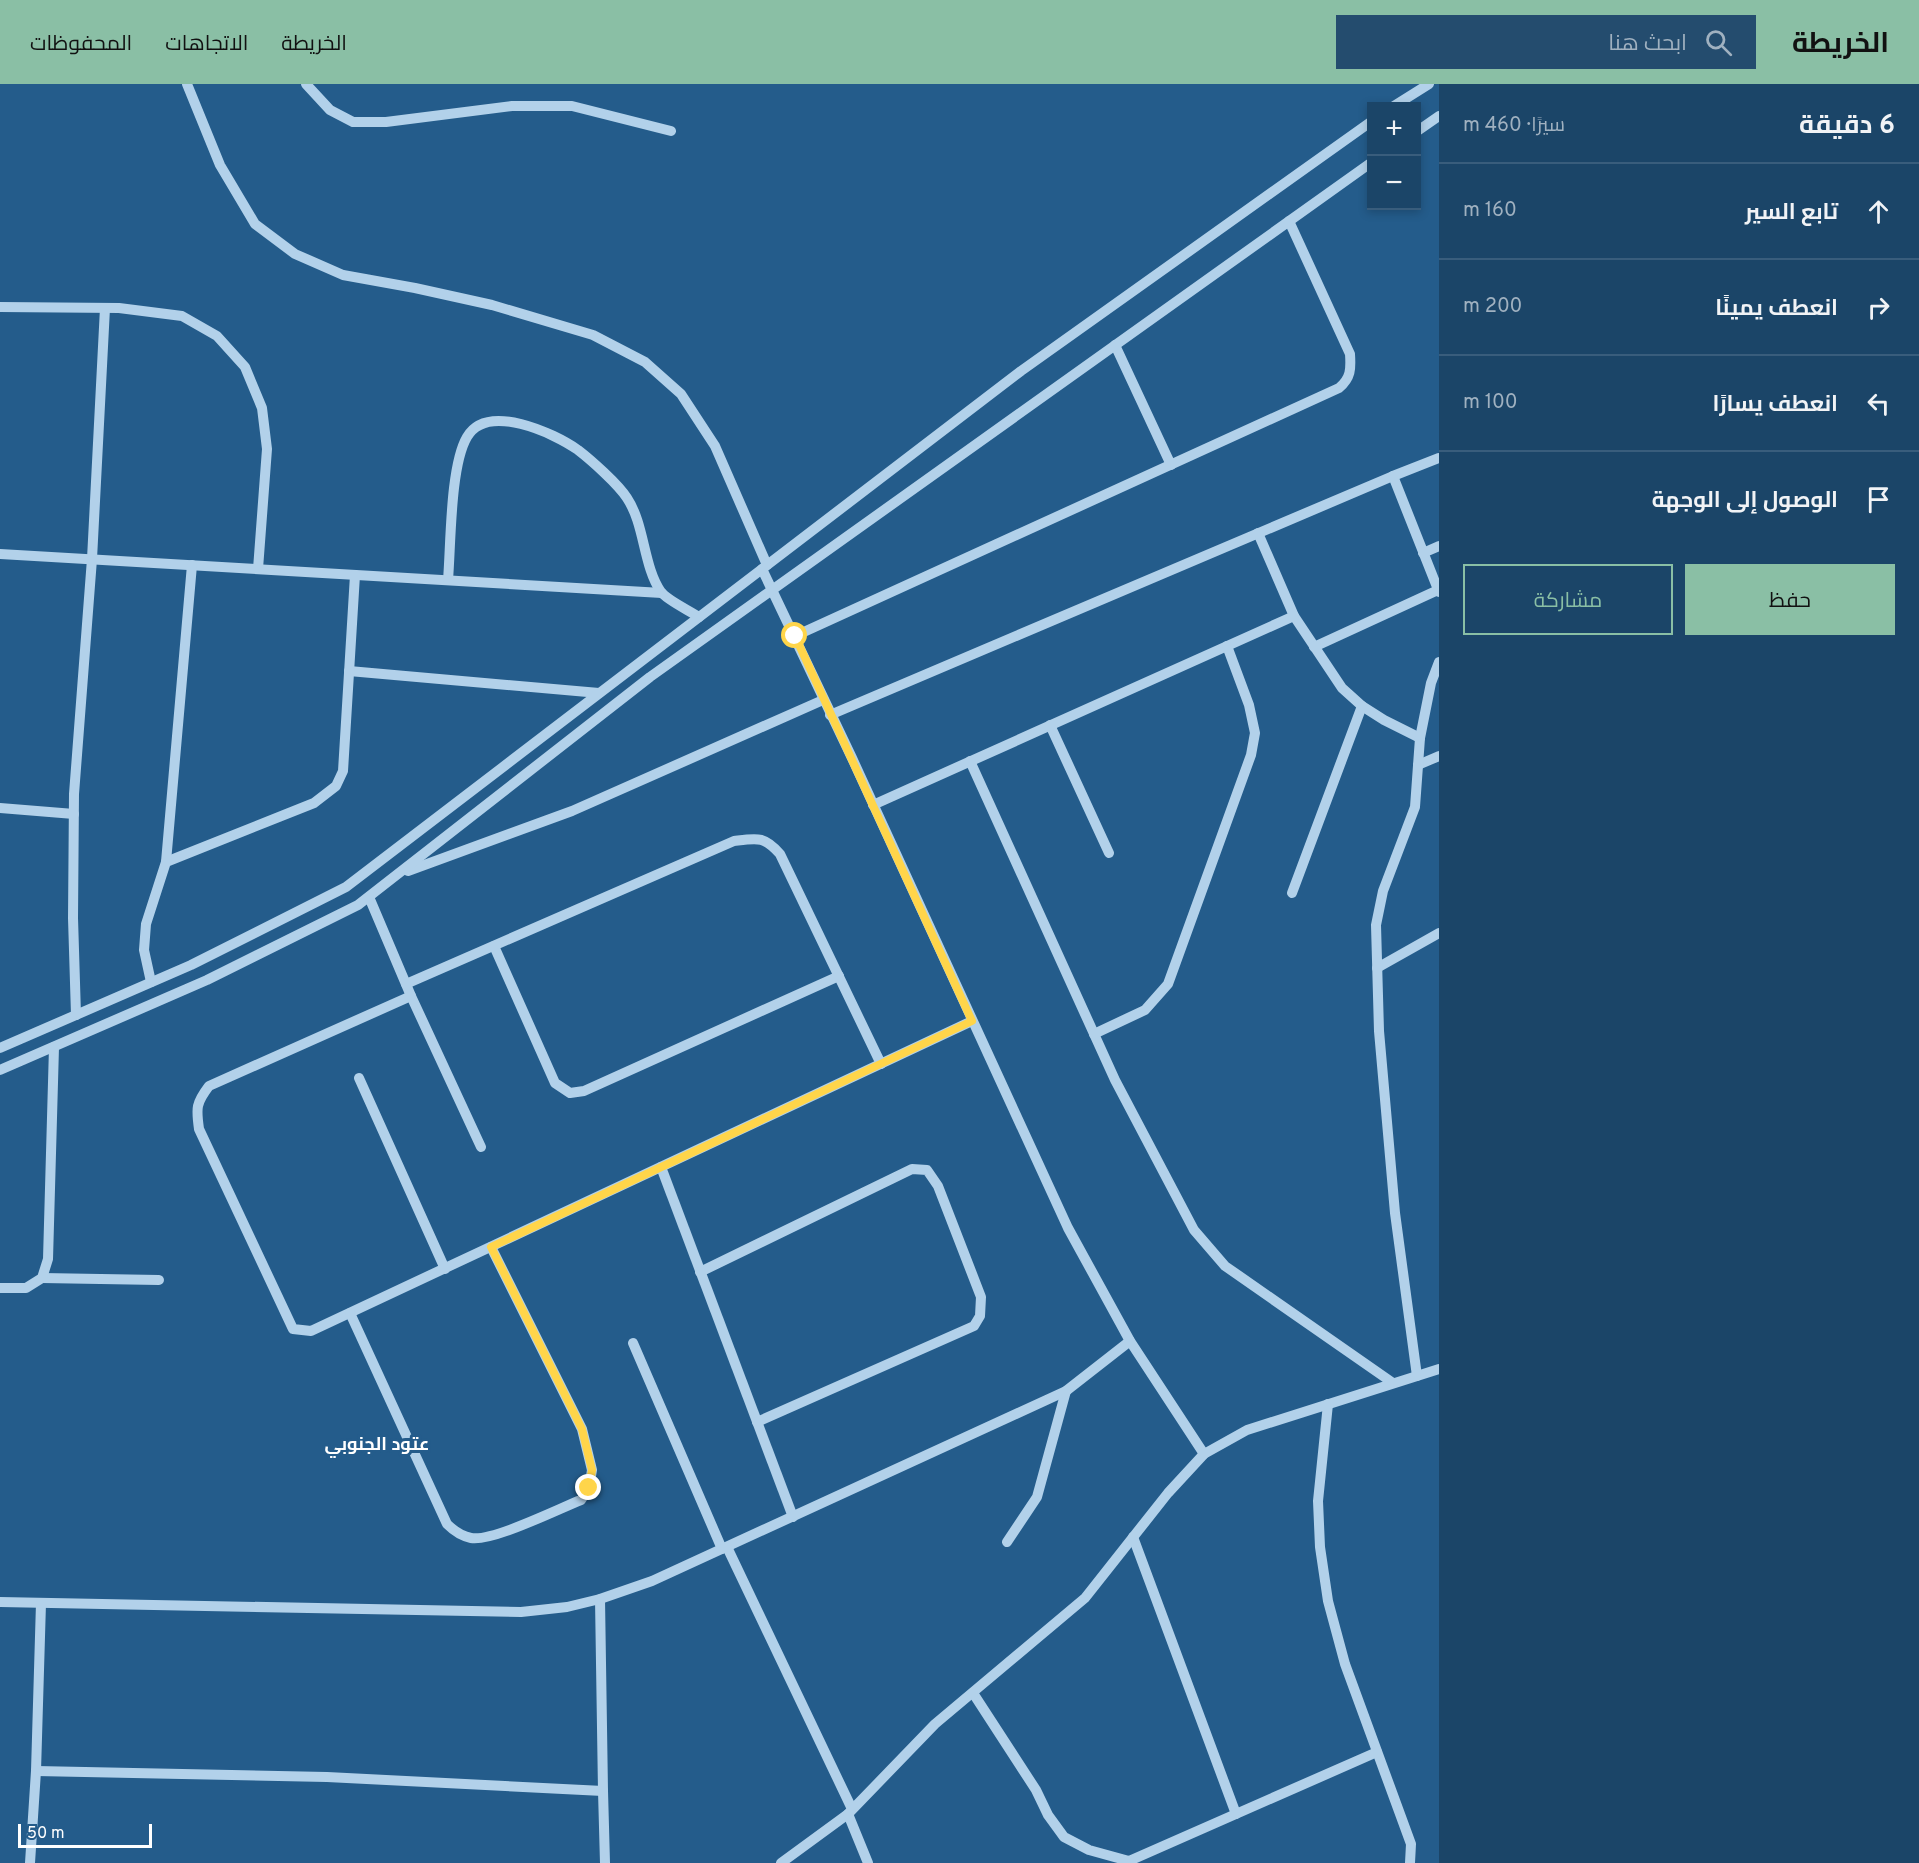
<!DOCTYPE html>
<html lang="ar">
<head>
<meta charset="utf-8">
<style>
  body { margin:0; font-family:Overpass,Cairo,sans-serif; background:#244c6e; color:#f1f3f6; direction:rtl }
  .controls { position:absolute; right:18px; top:18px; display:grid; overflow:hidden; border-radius:0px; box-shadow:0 3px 9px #0003 }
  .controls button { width:54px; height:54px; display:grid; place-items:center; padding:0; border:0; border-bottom:2px solid #395d7c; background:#1b4568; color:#f1f3f6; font:30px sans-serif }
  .scale { position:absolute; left:18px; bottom:15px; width:134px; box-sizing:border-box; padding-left:6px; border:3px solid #fff; border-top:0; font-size:16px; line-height:21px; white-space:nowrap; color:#fff; -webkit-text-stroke:4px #245c8b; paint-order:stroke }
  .stop { position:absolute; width:18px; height:18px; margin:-14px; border:4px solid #ffd54a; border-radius:50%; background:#fff }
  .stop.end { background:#ffd54a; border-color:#fff; box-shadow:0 2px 6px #0008 }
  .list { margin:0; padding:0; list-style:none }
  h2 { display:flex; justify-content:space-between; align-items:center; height:78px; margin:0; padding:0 24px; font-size:26px }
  h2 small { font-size:20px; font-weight:400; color:#a0b1c0 }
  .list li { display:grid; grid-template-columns:39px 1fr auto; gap:18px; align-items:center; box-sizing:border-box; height:96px; padding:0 24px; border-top:2px solid #395d7c }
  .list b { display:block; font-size:22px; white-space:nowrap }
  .list em { font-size:20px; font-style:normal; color:#a0b1c0 }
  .actions { display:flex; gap:12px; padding:18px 24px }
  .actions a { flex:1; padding:14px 0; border:2px solid #8abfa5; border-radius:0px; text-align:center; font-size:21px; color:#8abfa5 }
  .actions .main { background:#8abfa5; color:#111 }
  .icon { flex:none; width:33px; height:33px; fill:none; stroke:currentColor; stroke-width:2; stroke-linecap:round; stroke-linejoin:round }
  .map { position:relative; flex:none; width:1439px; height:1779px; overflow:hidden; direction:ltr }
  header { display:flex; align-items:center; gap:36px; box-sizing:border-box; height:84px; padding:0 30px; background:#8abfa5; color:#111 }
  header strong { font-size:28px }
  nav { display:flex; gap:33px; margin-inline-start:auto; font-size:21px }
  .search { width:420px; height:54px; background:#244c6e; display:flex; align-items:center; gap:15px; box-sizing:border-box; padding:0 21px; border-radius:0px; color:#a0b1c0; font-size:22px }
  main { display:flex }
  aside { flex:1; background:#1b4568 }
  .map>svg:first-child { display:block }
</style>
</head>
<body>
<header>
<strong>الخريطة</strong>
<div class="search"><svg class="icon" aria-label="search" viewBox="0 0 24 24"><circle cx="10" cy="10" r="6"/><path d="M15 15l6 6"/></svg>ابحث هنا</div>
<nav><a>الخريطة</a><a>الاتجاهات</a><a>المحفوظات</a></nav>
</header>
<main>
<aside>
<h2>6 دقيقة<small>سيرًا · 460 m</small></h2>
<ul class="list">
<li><svg class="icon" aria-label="ahead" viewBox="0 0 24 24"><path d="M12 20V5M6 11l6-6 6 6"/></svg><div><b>تابع السير</b></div><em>160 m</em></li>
<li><svg class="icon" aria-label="right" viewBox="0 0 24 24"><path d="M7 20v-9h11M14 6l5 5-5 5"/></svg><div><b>انعطف يمينًا</b></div><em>200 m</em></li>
<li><svg class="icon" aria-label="left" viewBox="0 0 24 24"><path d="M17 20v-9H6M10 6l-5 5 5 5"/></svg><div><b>انعطف يسارًا</b></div><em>100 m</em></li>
<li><svg class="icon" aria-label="arrive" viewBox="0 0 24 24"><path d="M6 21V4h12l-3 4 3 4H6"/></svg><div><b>الوصول إلى الوجهة</b></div></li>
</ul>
<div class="actions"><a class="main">حفظ</a><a>مشاركة</a></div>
</aside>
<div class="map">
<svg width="1439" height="1779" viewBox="0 0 1439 1779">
  <rect width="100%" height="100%" fill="#245c8b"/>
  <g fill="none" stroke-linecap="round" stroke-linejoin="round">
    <g stroke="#b2d1ea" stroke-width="10">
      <polyline points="187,0 220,81 255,140 295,170 343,191 415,204 492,221 593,251 645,278 681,310 715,362 767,481"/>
      <polyline points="306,0 330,26 353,38 386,38 512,22 572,22 671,47"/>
      <polyline points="1394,22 1429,0"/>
      <polyline points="1416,48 1439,32"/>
      <polyline points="0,223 119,224 182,232 217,252 245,283 262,324 267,365 258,485"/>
      <polyline points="1115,261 1171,381"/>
      <polyline points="1393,392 1439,508"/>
      <polyline points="1258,449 1294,532 1342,604 1362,622 1384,636 1420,654"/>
      <polyline points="1423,469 1439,462"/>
      <polyline points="0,470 662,509"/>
      <polyline points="762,485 852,674 1068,1144 1130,1257 1204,1370"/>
      <path d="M448,496C451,460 450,382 467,353C487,318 554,349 578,366C591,376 618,400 627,414C645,441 643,482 661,508C667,516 690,527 699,533"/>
      <path d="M795,552L1339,304C1351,294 1351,285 1350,270L1289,137"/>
      <polyline points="1314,563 1438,506"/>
      <polyline points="349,587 599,609"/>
      <polyline points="830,631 1393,392 1439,374"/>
      <polyline points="1050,641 1109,769"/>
      <polyline points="970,677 1115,996 1194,1146 1225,1182 1393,1299"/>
      <polyline points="1418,681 1439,672"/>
      <polyline points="873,721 1294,532"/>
      <polyline points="0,724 74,730"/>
      <polyline points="166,778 314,719 336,702 343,687 355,491"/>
      <polyline points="408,787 572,727 823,616"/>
      <polyline points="1292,809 1362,622"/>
      <polyline points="369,813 411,912 481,1063"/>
      <polyline points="494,862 555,999 570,1009 584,1007 839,892"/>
      <polyline points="1377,884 1439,849"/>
      <polyline points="151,898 144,866 146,840 166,778 192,481"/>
      <path d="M406,900L734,757C758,754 764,752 780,770L881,980"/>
      <path d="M411,912L209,1002C196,1019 196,1024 199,1045L293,1245L311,1247L972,937"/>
      <polyline points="76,931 73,834 74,710 92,475 105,224"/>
      <polyline points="1094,950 1145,926 1168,900 1251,671 1255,649 1249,621 1227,562"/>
      <polyline points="0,964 191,881 346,803 1021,287 1372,37"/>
      <polyline points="0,986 207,896 358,821 650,593 1372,78"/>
      <polyline points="359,994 445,1185"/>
      <polyline points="661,1083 793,1433"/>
      <polyline points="700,1188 912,1085 927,1086 938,1102 981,1213 980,1232 974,1242 757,1338"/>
      <polyline points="42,1194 159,1196"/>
      <polyline points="0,1204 26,1204 42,1194 48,1175 54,963"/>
      <path d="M350,1229L447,1440C454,1447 461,1452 471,1454C492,1458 558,1425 581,1416L589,1404L592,1386L582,1345L491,1163"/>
      <polyline points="633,1259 722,1465"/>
      <polyline points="1417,1292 1395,1129 1379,947 1376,841 1383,807 1415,723 1420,654 1431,599 1439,578"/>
      <polyline points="1328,1320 1318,1417 1320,1463 1328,1517 1345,1580 1411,1760 1410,1779"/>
      <polyline points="1133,1453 1236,1730"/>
      <polyline points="1007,1458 1037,1413 1066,1307"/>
      <polyline points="727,1463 852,1725"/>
      <polyline points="0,1518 521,1528 567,1523 600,1515 652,1497 1066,1307 1130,1257"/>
      <polyline points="973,1609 1036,1706 1048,1731 1064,1753 1089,1766 1129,1777 1377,1668"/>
      <polyline points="36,1687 327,1693 603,1707 600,1515"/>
      <polyline points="603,1707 605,1779"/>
      <polyline points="30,1779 36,1687 41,1519"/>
      <polyline points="781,1779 848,1730"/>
      <polyline points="868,1779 848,1730 935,1640 1085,1514 1168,1409 1204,1370 1247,1346 1439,1285"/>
    </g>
  </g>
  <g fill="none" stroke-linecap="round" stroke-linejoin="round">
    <polyline stroke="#ffd54a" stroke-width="8" points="589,1404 592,1386 582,1345 491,1163 972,937 795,552"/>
  </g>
  <g text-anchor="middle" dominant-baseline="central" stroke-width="6" stroke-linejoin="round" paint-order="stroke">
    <g font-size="18" font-weight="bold" fill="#fff" stroke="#245c8b">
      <text x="377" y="1361">عتود الجنوبي</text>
    </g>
  </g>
</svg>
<div class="controls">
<button>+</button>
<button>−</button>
</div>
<div class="scale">50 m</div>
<div class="stop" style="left:795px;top:552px"></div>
<div class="stop end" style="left:589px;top:1404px"></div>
</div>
</main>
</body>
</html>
